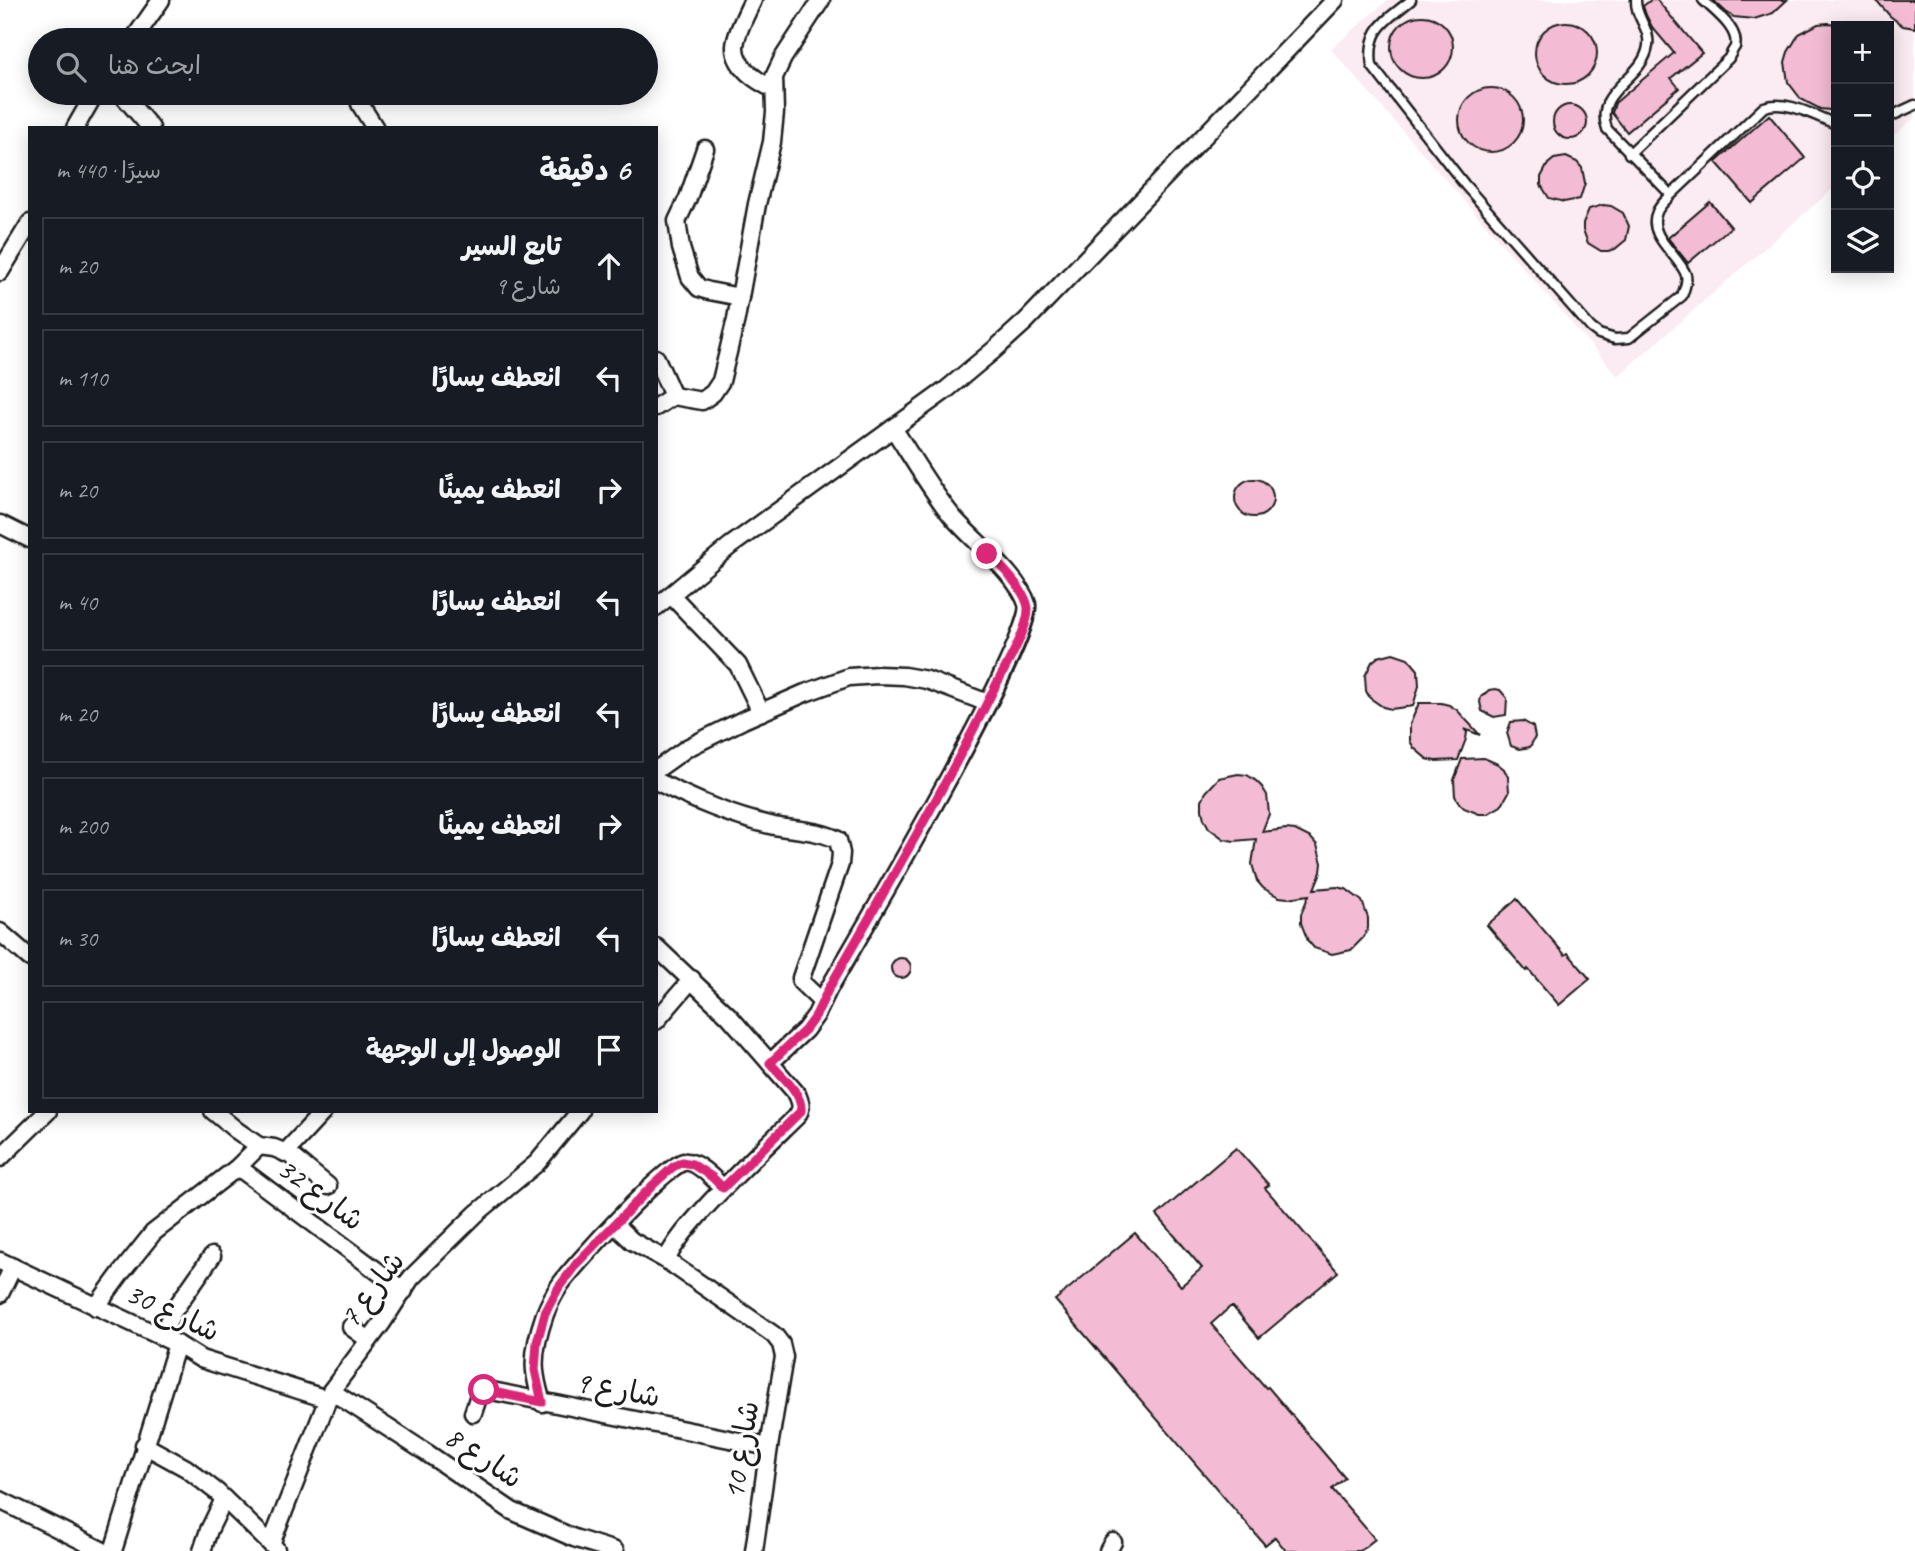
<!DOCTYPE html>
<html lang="ar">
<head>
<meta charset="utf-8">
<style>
  body { margin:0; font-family:Caveat,"Playpen Sans Arabic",sans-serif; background:#242831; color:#f1f3f6; direction:rtl }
  .controls { position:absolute; right:21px; top:21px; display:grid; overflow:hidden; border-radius:0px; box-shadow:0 4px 18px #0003 }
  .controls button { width:63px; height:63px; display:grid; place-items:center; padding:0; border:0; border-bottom:2px solid #363941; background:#171b24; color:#f1f3f6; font:35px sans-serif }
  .stop { position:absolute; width:21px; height:21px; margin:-16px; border:5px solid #db2777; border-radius:50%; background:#fff }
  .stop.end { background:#db2777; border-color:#fff; box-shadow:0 2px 7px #0008 }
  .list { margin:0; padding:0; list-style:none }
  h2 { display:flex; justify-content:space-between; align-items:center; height:91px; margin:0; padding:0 28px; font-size:30px }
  h2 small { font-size:23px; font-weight:400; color:#9ea1a6 }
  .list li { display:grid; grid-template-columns:46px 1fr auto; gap:21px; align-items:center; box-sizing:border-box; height:98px; margin:0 14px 14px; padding:0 14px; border:2px solid #363941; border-radius:0px }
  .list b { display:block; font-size:26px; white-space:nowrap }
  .list p { margin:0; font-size:23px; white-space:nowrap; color:#9ea1a6 }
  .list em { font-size:23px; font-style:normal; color:#9ea1a6 }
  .icon { flex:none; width:38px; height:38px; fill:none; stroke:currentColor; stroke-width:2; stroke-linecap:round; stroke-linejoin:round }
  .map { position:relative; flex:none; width:1915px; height:1551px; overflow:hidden; direction:ltr }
  .search { position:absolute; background:#171b24; box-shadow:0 4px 18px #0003; left:28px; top:28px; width:630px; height:77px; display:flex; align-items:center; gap:18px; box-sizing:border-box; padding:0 24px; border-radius:38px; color:#9ea1a6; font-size:26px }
  .panel { position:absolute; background:#171b24; box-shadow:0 4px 18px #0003; left:28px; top:126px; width:630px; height:987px; border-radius:0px; direction:rtl }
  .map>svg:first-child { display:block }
</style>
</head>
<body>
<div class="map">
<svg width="1915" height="1551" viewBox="0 0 1915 1551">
  <rect width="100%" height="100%" fill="#fff"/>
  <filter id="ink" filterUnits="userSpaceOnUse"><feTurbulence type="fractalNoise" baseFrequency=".0143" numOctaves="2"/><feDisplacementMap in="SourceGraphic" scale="14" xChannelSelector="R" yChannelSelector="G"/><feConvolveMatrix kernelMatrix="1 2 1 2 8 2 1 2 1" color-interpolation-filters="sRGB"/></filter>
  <g filter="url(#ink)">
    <polygon fill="#fbebf2" points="1388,0 1915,0 1915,117 1889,140 1889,26 1836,26 1836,186 1618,376 1331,49"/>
    <g fill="#f3bcd4" stroke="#1c1c1c" stroke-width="2">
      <polygon points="1651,0 1657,0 1702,53 1671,78 1679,88 1627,132 1612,113 1615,103 1674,53 1652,27 1646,15 1643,6"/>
      <polygon points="1713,0 1787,0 1773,13 1754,19 1734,17 1726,12"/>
      <polygon points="1876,0 1915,0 1915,28 1903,26 1890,16"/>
      <circle cx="1422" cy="47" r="31"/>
      <circle cx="1566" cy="53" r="31"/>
      <polygon points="1828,23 1836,24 1836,109 1830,110 1820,109 1801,99 1788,82 1785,62 1788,52 1799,34 1818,24"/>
      <circle cx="1491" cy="120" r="32"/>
      <circle cx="1570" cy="122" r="17"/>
      <polygon points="1769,115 1805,158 1752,203 1716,162"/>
      <polygon points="1566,157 1577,162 1582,168 1585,183 1580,199 1564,202 1549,198 1541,185 1541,177 1548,164 1554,159"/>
      <polygon points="1710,202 1731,227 1688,263 1668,238"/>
      <polygon points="1603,205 1611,206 1623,213 1629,226 1626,240 1615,249 1608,251 1601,251 1588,243 1583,230 1583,223 1589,209"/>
      <circle cx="1254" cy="498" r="19"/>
      <polygon points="1393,653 1408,658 1418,670 1419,686 1413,706 1391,709 1383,707 1370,698 1366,691 1365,676 1372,662 1378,657"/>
      <polygon points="1495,689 1500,690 1507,698 1506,715 1494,717 1482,711 1480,702 1481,697 1489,690"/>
      <polygon points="1419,703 1441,703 1449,705 1457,710 1480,735 1464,729 1467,732 1466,739 1458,760 1435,761 1427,759 1414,748 1410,741 1410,724"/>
      <polygon points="1523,721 1533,727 1535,737 1530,747 1519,749 1511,746 1507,733 1511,722"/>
      <polygon points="1484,758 1498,764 1504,769 1508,777 1509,792 1501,806 1487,814 1479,814 1464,808 1459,803 1455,796 1454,780 1462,759"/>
      <polygon points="1238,774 1247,775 1255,780 1262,787 1267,795 1269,814 1262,832 1286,829 1295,830 1311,838 1317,845 1322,863 1321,872 1314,889 1337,887 1346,889 1362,901 1368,918 1368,928 1364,937 1351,950 1332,954 1314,948 1308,941 1301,923 1301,914 1309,895 1288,898 1279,897 1263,888 1257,881 1252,864 1256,839 1234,841 1224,839 1209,828 1204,819 1202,810 1202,800 1206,792 1219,778"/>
      <polygon points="1517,899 1565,955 1568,953 1590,979 1559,1005 1528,969 1526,971 1487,925"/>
      <circle cx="901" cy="968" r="10"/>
      <polygon points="1236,1148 1269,1185 1265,1188 1338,1272 1259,1338 1233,1307 1230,1307 1211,1324 1266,1388 1268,1387 1345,1478 1332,1489 1375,1539 1360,1551 1286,1551 1275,1537 1265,1545 1055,1300 1135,1233 1181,1286 1202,1268 1157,1215"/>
    </g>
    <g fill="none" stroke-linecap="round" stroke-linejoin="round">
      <g stroke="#1c1c1c" stroke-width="13">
        <g id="service">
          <path d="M1411,0C1385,22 1367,28 1372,66L1465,185L1591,328L1599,334L1615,339L1629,338L1682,296C1684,290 1688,281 1686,275C1680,256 1646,236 1657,212C1659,206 1666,200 1671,195L1764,107C1786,99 1815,116 1836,124"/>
          <path d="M1636,0C1635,17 1651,29 1648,46C1643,80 1593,89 1607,129L1671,195"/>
          <polyline points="1889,117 1915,105"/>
          <path d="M1629,154L1729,58C1729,57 1734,48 1735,47C1740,29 1714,11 1703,0"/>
        </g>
      </g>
      <g stroke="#1c1c1c" stroke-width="21">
        <g id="minor">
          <path d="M753,0C747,12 736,33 735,46C734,67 758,82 774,89"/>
          <polyline points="133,40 161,0"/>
          <polyline points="121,93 151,128"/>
          <polyline points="360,104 375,128"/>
          <polyline points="75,128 95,93"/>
          <polyline points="705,149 688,198 677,221 681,248 690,277 699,288 709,291 740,297"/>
          <polyline points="0,272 30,223"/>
          <polyline points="656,358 673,396"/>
          <polyline points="656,407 673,396 702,401 713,393 721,381 736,319 757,204 772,142 775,112 774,77 783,58 821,0"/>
          <polyline points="0,524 30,539"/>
          <polyline points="671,595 738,665 761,712"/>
          <polyline points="656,607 730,546 946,390 994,350 1026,321 1335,0"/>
          <polyline points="656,770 687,748 743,720 805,693 849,677 878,675 904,676 927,680 988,703"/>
          <path d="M656,781C696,801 730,816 774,826C794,830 819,830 838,840L841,853L840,864L801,978V982L822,1002"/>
          <polyline points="0,932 30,958"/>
          <path d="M656,947L729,1016L797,1094C801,1104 803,1108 796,1117C765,1147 733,1177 704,1209C690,1225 676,1240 666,1260L774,1335L781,1344L784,1357L769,1447L754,1551"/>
          <polyline points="656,1021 692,979"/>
          <path d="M770,1063L805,1030L816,1015L828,990C856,942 1036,637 1027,604C1019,576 972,540 952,516C930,489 912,457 893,428"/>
          <polyline points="213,1111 236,1130 259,1146 274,1148 289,1154 328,1186"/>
          <polyline points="285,1153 324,1111"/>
          <polyline points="0,1158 48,1111"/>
          <polyline points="238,1167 404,1291"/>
          <polyline points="615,1225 632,1241 666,1260"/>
          <polyline points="0,1261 177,1344 201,1359 327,1399"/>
          <polyline points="0,1294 13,1267"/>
          <polyline points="96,1307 121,1273 153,1233 238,1167 259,1146"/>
          <polyline points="351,1327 369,1340"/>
          <polyline points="161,1337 172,1313 212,1256"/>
          <polyline points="331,1391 427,1453 512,1511 574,1538 615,1551"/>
          <path d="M542,1403C539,1392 536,1382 535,1371C533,1353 539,1331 545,1314C549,1304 554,1294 560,1285C573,1266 667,1164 684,1162C696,1160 715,1180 723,1188"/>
          <polyline points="473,1413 479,1395 484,1390 487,1390 769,1447"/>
          <polyline points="144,1445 186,1468 217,1492 276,1549"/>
          <polyline points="0,1500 103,1551"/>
          <polyline points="271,1544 331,1391 382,1323 411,1278 476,1214 537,1163 580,1111"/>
          <polyline points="113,1551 177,1344"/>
          <polyline points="202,1551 209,1530 224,1499"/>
          <polyline points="1108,1551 1113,1542"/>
        </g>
      </g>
      <use href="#service" stroke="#fff" stroke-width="8"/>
      <use href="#minor" stroke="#fff" stroke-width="16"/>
    </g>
  </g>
  <g fill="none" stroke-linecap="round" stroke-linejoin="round" filter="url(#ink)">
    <path stroke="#db2777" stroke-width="9" d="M484,1390L542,1402L535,1370L537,1342L545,1313L559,1287L577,1263L654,1184L673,1167L682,1162L692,1164L712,1177L723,1188L801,1111C803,1093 780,1075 770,1063L805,1030L816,1015L828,990C885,890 944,790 995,687C1005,668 1029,628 1028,608C1026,591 1000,564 987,554"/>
  </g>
  <g text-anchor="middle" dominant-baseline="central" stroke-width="6" stroke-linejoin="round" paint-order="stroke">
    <g font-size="30" fill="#1c1c1c" stroke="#fff">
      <text transform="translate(321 1194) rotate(37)">شارع 32</text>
      <text transform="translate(372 1289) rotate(-53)">شارع 7</text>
      <text transform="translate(173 1312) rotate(25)">شارع 30</text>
      <text transform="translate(618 1389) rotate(11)">شارع 9</text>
      <text transform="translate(741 1450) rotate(-81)">شارع 10</text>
      <text transform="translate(484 1457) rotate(34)">شارع 8</text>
    </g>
  </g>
</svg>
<div class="controls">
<button>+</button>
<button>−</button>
<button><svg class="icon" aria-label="locate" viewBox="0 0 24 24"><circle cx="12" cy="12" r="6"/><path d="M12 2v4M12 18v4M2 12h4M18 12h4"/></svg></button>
<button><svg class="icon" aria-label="layers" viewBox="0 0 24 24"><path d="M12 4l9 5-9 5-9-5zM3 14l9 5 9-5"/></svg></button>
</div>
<div class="stop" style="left:484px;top:1390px"></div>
<div class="stop end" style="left:987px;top:554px"></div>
<div class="search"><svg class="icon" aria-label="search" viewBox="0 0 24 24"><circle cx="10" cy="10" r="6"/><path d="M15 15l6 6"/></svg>ابحث هنا</div>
<section class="panel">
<h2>6 دقيقة<small>سيرًا · 440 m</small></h2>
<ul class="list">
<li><svg class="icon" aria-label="ahead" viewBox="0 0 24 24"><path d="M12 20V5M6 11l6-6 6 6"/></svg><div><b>تابع السير</b><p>شارع 9</p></div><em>20 m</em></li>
<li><svg class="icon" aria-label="left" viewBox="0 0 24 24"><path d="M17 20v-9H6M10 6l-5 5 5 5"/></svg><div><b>انعطف يسارًا</b></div><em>110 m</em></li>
<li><svg class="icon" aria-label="right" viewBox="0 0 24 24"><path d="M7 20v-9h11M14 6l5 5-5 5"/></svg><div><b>انعطف يمينًا</b></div><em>20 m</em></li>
<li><svg class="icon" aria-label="left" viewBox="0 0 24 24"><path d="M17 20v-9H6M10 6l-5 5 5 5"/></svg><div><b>انعطف يسارًا</b></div><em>40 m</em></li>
<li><svg class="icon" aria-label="left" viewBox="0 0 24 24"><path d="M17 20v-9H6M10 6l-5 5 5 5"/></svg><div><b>انعطف يسارًا</b></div><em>20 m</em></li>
<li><svg class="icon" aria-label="right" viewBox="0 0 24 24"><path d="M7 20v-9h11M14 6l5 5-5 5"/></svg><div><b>انعطف يمينًا</b></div><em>200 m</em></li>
<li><svg class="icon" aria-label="left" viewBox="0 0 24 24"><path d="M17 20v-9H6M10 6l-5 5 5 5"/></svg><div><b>انعطف يسارًا</b></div><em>30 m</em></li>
<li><svg class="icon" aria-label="arrive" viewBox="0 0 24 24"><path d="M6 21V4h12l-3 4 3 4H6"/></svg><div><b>الوصول إلى الوجهة</b></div></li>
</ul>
</section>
</div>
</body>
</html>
